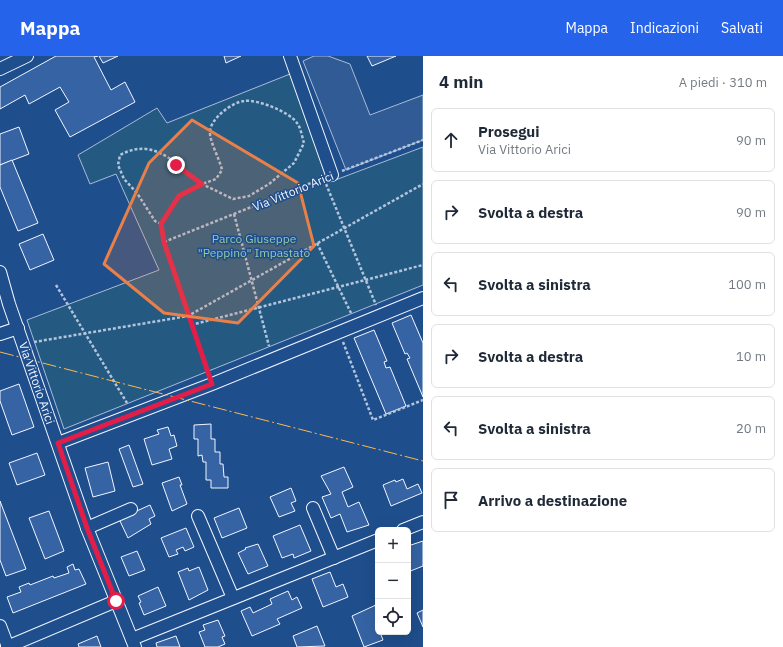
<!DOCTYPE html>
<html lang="it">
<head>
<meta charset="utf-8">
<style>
  body { margin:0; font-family:"IBM Plex Sans",sans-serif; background:#f2f2f3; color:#1f2937 }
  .controls { position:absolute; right:12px; bottom:12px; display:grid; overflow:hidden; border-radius:6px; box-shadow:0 4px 16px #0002 }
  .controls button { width:36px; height:36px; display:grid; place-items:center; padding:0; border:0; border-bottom:1px solid #e0e1e3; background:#fff; color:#1f2937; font:20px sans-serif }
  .stop { position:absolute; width:12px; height:12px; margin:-9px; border:3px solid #e11d48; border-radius:50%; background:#fff }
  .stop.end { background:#e11d48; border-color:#fff; box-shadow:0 1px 4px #0008 }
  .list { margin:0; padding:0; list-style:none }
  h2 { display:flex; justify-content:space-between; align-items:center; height:52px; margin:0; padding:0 16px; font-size:17px }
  h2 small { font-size:13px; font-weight:400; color:#747a83 }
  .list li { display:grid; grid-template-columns:26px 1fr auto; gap:12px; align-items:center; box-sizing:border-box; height:64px; margin:0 8px 8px; padding:0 8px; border:1px solid #e0e1e3; border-radius:6px }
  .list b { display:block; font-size:15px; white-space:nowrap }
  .list p { margin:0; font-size:13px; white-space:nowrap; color:#747a83 }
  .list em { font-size:13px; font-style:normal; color:#747a83 }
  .icon { flex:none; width:22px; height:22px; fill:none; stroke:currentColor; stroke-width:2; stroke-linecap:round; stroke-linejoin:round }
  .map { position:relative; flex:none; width:423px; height:591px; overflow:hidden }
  header { display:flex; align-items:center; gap:24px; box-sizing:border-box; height:56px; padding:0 20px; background:#2563eb; color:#fff }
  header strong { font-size:19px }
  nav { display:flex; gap:22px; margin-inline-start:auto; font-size:14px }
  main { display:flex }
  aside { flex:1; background:#fff }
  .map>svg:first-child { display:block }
</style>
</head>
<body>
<header>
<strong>Mappa</strong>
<nav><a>Mappa</a><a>Indicazioni</a><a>Salvati</a></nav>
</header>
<main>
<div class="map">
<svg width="423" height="591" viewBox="0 0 423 591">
  <rect width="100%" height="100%" fill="#1f4e8c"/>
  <polygon fill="#245a82" stroke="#a8bbd7" points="290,18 330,126 423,91 423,229 64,373 27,264 159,214 116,118 90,128 78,99 157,52 167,67"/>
  <polygon fill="#305b95" stroke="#a8bbd7" points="314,0 328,0 350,8 370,59 423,39 423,84 346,114 303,5"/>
  <g fill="#3563a3" stroke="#f2f6ff">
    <polygon points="56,0 98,0 94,1 111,34 125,26 135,46 70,81 55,54 69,46 60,31 29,48 25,39 0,53 0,31"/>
    <polygon points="99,0 118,0 103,7"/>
    <polygon points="224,0 241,0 226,7"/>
    <polygon points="367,0 396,0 372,10"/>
    <polygon points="19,71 29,98 0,109 0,78"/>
    <polygon points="12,104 38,167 18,175 0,131 0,109"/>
    <polygon points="43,178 54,204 30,214 19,188"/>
    <polygon points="411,259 423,287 423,341 407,303 410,302 407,297 405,298 392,267"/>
    <polygon points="374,274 387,305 384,306 386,312 390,311 406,350 386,358 354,282"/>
    <polygon points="19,328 34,371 12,379 0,345 0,335"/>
    <polygon points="211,368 211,383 215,383 215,396 220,396 220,408 223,408 224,421 228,421 228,432 211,432 211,424 206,424 206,406 203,406 202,399 198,400 198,383 194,383 194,369"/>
    <polygon points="168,371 171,380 174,379 177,390 169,393 172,403 152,409 144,383 159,378 157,374"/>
    <polygon points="129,389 143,428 133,431 119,393"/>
    <polygon points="37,397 45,419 17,429 9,407"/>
    <polygon points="108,406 115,435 93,441 85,412"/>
    <polygon points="344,411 353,431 342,436 348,451 359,446 369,469 347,476 340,458 331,462 322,441 331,438 321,420"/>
    <polygon points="179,421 182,429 180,429 187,448 172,455 162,427"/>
    <polygon points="403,423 407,433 418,428 422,437 391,450 383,429 395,424 396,426"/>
    <polygon points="291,432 296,445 291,447 295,455 279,461 270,441"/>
    <polygon points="0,445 26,513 6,520 0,504"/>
    <polygon points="150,449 155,460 149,463 151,468 128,482 119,463"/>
    <polygon points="239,452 247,472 222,482 214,462"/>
    <polygon points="49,455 64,495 45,503 29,462"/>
    <polygon points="300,469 311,495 294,502 293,498 282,502 273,480"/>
    <polygon points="186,472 194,491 185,495 183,491 176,494 178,498 169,501 161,482"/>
    <polygon points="423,485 423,510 408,516 408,490"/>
    <polygon points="258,488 268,510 248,518 238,497 246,493 245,492"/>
    <polygon points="137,495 145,514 129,520 121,501"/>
    <polygon points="73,508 75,514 79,513 86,528 13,557 7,541 21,536 19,531 29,527 30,529 53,520 54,522 69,517 67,511"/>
    <polygon points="199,511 208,534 189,544 178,516 188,512 189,515"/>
    <polygon points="330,516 336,531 343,528 348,541 323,551 312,523"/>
    <polygon points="158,531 166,550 144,559 139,547 141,546 138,540"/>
    <polygon points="288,535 292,544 297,541 302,552 277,563 280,568 252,580 241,555 250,551 253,557 272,548 270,543"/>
    <polygon points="378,548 378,576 380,576 383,584 364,591 352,560"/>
    <polygon points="423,554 423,571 417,557"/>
    <polygon points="218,564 225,580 222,581 225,588 218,591 205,591 199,576 205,574 203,569"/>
    <polygon points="317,570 325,590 297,591 293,580"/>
    <polygon points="97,580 101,591 79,591 78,588"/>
    <polygon points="176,580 180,591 157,591 156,587"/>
  </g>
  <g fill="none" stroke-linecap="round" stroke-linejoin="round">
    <g stroke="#f2f6ff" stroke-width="14">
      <g id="minor">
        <polyline points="290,0 332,119"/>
        <polyline points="0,13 27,0"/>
        <polyline points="0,216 9,248 87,472 135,591"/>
        <polyline points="0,278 18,272"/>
        <polyline points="58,387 212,328 423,242"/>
        <polyline points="313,452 334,502"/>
        <polyline points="198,460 233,542"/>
        <polyline points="87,472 131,453"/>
        <polyline points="403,474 423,466"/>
        <polyline points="0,570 8,591"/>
        <polyline points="132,583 378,484"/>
        <polyline points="7,591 116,545"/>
      </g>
    </g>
    <g stroke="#b3c4dc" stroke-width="2.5" stroke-dasharray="3 2" stroke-linecap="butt">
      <polyline points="342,115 423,84"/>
      <polyline points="326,128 376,249"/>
      <polyline points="234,158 269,290"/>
      <path d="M161,168L155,165L137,137L124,123L118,109L120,99C155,80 176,109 202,128L216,123L222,114C220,104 209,84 210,76C210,63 232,46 244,45C257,43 290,56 297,67C301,72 302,81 304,87L294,107L269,128L249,140L233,143L202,128L179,140L161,168L164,186L208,318"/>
      <polyline points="164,186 321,123"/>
      <polyline points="317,187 351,257"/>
      <polyline points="56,229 127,347"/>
      <polyline points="191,269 423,209"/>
      <polyline points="34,286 188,260 423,128"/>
      <polyline points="343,286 373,364 423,344"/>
    </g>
    <use href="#minor" stroke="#1f4e8c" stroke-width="12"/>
    <polyline stroke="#ffb74d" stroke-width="1" stroke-dasharray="14 3 2 3" stroke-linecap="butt" points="0,296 423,405"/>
  </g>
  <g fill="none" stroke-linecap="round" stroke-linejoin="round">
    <polyline stroke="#e11d48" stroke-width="5" points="116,545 87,472 58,387 212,328 164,186 161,168 179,140 202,128 176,109"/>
  </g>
  <path fill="#ea8049" fill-opacity="0.2" stroke="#ea8049" stroke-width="3" stroke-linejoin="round" d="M192,64L298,127L314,190L238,267L164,257L104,208L149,107Z"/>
  <g text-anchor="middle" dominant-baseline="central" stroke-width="3" stroke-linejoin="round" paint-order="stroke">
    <g font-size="12" fill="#f2f6ff" stroke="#1f4e8c">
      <text transform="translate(293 135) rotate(-22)">Via Vittorio Arici</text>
      <text transform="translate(37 327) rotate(71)">Via Vittorio Arici</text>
    </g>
    <g font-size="12" fill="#97c8a6" stroke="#1f4e8c">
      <text x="254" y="182">Parco Giuseppe<tspan x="254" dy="14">"Peppino" Impastato</tspan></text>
    </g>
  </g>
</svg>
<div class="controls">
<button>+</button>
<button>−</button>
<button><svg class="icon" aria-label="locate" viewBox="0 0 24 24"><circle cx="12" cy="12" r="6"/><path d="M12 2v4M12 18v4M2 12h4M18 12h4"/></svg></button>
</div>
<div class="stop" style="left:116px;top:545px"></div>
<div class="stop end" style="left:176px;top:109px"></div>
</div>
<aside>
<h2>4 min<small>A piedi · 310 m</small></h2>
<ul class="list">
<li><svg class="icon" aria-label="ahead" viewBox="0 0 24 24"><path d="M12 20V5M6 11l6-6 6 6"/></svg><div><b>Prosegui</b><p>Via Vittorio Arici</p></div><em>90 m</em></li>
<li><svg class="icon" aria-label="right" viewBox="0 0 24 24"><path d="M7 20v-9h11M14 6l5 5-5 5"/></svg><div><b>Svolta a destra</b></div><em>90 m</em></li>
<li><svg class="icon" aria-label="left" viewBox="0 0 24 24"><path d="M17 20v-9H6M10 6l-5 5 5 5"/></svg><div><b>Svolta a sinistra</b></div><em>100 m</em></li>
<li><svg class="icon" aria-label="right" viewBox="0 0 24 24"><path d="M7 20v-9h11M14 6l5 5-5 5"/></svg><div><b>Svolta a destra</b></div><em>10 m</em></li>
<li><svg class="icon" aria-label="left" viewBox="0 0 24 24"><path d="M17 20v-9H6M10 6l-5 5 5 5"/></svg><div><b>Svolta a sinistra</b></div><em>20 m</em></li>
<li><svg class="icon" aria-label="arrive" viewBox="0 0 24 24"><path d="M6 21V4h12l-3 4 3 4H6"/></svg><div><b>Arrivo a destinazione</b></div></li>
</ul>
</aside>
</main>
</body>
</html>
